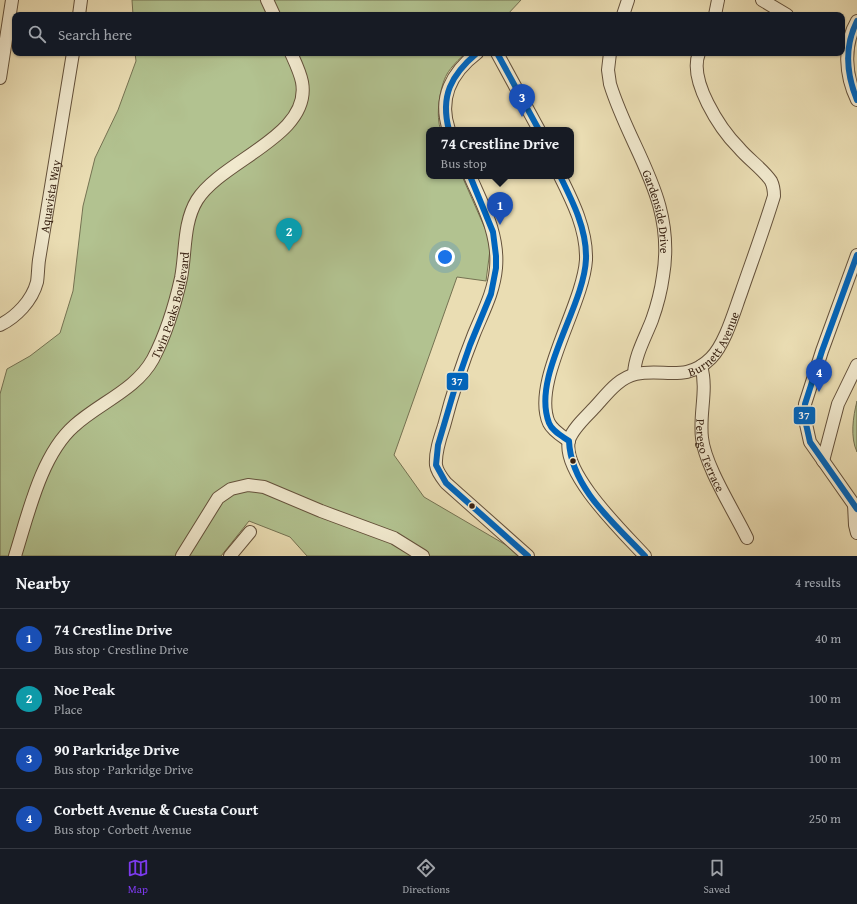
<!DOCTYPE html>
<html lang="en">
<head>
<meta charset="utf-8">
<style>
  body { margin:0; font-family:"Gentium Book Plus",serif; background:#20242c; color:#f1f3f6 }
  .you { position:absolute; left:445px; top:257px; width:14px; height:14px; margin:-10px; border:3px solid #fff; border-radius:50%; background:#1a73e8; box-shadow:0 0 0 6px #1a73e833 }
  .badge { display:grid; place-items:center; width:26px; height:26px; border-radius:50%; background:#7c3aed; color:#fff; font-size:13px; font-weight:700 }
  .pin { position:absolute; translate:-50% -33px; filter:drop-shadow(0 1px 2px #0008) }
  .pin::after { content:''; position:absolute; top:21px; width:14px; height:12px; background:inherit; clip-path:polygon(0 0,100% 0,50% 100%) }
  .popup { position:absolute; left:426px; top:127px; width:148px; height:52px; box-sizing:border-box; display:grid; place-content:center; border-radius:8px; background:#171b24; filter:drop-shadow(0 1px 3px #0005); font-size:13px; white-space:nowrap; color:#9ea1a6 }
  .popup b { font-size:15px; color:#f1f3f6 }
  .popup::after { content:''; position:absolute; left:50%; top:100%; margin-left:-8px; border:8px solid transparent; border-top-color:#171b24 }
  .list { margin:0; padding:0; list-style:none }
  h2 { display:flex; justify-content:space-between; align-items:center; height:52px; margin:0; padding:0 16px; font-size:17px }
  h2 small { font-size:13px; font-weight:400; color:#9ea1a6 }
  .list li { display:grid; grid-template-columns:26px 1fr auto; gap:12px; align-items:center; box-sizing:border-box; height:60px; padding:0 16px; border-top:1px solid #363941 }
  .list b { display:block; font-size:15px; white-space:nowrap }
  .list p { margin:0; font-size:13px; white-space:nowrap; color:#9ea1a6 }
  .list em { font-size:13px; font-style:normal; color:#9ea1a6 }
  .icon { flex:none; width:22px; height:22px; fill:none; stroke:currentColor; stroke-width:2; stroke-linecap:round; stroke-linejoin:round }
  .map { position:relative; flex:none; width:857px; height:556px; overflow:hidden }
  .search { position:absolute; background:#171b24; box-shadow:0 1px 3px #0004; left:12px; right:12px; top:12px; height:44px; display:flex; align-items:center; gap:10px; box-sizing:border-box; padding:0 14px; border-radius:8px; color:#9ea1a6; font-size:15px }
  .sheet { height:292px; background:#171b24 }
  nav { display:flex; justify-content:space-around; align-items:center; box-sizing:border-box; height:56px; border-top:1px solid #363941; background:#171b24; font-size:11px; color:#9ea1a6 }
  nav a { display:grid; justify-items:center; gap:2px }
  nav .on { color:#7c3aed }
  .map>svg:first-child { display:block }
</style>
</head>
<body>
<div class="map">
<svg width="857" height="556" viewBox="0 0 857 556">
  <rect width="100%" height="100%" fill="#eaddb3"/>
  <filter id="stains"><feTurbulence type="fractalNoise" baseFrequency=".005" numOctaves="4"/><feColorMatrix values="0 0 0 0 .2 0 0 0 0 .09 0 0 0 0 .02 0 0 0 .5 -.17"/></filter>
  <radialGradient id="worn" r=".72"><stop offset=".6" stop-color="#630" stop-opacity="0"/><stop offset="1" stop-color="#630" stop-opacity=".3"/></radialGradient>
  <g fill="#b2c290" stroke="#757252">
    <polygon points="132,0 521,0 507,15 133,15"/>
    <path d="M135,53H466C459,59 451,67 447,74C440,86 435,117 441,130H429V176H462L491,242L486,281L457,277L394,455L424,497L506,545L518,556H307L290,537L249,521L221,556H0V394L7,369L30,356L60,333L73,291L83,206L95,158L118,110L136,61Z"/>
    <path d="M857,401V452C850,437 853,417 857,401Z"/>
  </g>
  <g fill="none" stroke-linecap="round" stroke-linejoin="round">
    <g stroke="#64513b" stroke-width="14">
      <g id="minor">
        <polyline points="267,0 274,15"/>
        <polyline points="762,0 787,15"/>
        <polyline points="79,15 81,0"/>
        <polyline points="623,15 628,0"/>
        <polyline points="715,15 718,0"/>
        <path d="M857,21C843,45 845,75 857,100"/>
        <polyline points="497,53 539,130"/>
        <path id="s1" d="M610,53L608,70L610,84C631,152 676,199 663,276C661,291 657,306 652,320C645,338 635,355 634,374"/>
        <polyline points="0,78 12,0"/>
        <path d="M449,130C438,98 452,72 477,53"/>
        <path d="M470,176C483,206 499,234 496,268C494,292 483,312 474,334C462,364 452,395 444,426C440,438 435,452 436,465C437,472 442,478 446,483L528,556"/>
        <path d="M560,176C573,202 587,230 586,260C583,306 531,383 549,423C553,431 562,436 569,441"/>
        <polyline points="857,255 822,351 805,404 804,415 810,442 857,509"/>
        <path id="s2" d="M0,325C16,317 32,301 37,282C38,276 38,267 39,260L73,53"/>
        <path id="s3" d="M701,366C708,390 699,413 702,438C705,466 734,511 747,538"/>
        <polyline points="823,461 838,404 857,365"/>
        <polyline points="854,504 855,525 857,533"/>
        <path id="s4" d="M15,556C28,515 41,455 74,426C99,403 136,390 153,359C166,334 175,305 181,278C186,252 183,223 197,200C222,160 312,136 302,82C300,72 295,62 291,53"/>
        <polyline points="182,556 218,498 231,489 248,485 264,487 321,511 394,538 423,556"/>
        <polyline points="230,556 250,532"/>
        <path id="s5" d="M645,556C624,533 561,473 569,440C573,428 586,417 595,407C607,394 618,378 636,374C664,368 686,383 711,358C725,344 734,312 741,293C752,261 764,229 774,196C774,192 773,185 771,181C763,169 748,159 739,148C720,129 688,80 699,53"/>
      </g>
    </g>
    <use href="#minor" stroke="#f1e9ce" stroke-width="12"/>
    <g stroke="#f1e9ce" stroke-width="9">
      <g id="bus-1">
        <path d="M857,21C844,47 846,73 857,100"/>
        <polyline points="497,53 539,130"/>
        <path d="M449,130C440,96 451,75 477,53"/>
        <polyline points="470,176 493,232 496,256 496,268 491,294 470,345 454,391 438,445 436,465 446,483 528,556"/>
        <path d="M560,176C573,202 587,230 586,259C584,308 531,376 549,423C552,431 562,436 569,441C571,488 615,524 645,556"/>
        <polyline points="857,255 822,351 805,404 804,415 810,442 857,509"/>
      </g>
    </g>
    <use href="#bus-1" stroke="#0065bd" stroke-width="6"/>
  </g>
  <g fill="#382213" stroke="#f1e9ce" stroke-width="1.5">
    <circle cx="573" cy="461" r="3.5"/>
    <circle cx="472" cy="506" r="3.5"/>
  </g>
  <g text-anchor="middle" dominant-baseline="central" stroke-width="4" stroke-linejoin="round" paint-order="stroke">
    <g font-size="12" fill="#382213" stroke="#f1e9ce">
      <text stroke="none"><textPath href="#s2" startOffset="145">Aquavista Way</textPath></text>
      <text stroke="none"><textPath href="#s1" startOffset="168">Gardenside Drive</textPath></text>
      <text stroke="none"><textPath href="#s4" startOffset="306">Twin Peaks Boulevard</textPath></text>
      <text stroke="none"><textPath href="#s5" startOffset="330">Burnett Avenue</textPath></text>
      <text stroke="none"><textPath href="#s3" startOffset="91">Perego Terrace</textPath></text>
    </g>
  </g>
  <g stroke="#f1e9ce" stroke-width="1.5">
    <rect x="446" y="372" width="23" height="19" rx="4" fill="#0065bd"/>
    <rect x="793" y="406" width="23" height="19" rx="4" fill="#0065bd"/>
  </g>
  <g font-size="11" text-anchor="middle" font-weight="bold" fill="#fff">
    <text x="457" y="385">37</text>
    <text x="804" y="419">37</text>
  </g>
  <rect width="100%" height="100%" filter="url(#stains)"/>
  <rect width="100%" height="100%" fill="url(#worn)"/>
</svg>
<div class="you"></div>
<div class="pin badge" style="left:500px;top:225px;background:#1a4fb4">1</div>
<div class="popup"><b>74 Crestline Drive</b>Bus stop</div>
<div class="pin badge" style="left:289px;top:251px;background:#0f9aa8">2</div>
<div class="pin badge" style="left:522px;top:117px;background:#1a4fb4">3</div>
<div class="pin badge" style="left:819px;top:392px;background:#1a4fb4">4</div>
<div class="search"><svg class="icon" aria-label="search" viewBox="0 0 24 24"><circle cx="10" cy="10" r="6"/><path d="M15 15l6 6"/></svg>Search here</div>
</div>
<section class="sheet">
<h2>Nearby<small>4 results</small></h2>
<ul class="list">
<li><span class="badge" style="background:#1a4fb4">1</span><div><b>74 Crestline Drive</b><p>Bus stop · Crestline Drive</p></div><em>40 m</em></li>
<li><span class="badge" style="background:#0f9aa8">2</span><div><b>Noe Peak</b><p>Place</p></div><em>100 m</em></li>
<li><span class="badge" style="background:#1a4fb4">3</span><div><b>90 Parkridge Drive</b><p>Bus stop · Parkridge Drive</p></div><em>100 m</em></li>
<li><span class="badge" style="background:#1a4fb4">4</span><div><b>Corbett Avenue &amp; Cuesta Court</b><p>Bus stop · Corbett Avenue</p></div><em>250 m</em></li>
</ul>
</section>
<nav>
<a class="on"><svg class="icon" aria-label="map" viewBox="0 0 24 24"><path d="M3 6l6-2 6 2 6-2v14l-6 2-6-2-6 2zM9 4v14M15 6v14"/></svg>Map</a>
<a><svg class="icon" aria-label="directions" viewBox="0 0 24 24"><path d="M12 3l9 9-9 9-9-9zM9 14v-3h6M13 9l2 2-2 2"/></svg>Directions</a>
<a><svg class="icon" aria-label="saved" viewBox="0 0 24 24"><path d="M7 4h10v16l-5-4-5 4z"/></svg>Saved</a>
</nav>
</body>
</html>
